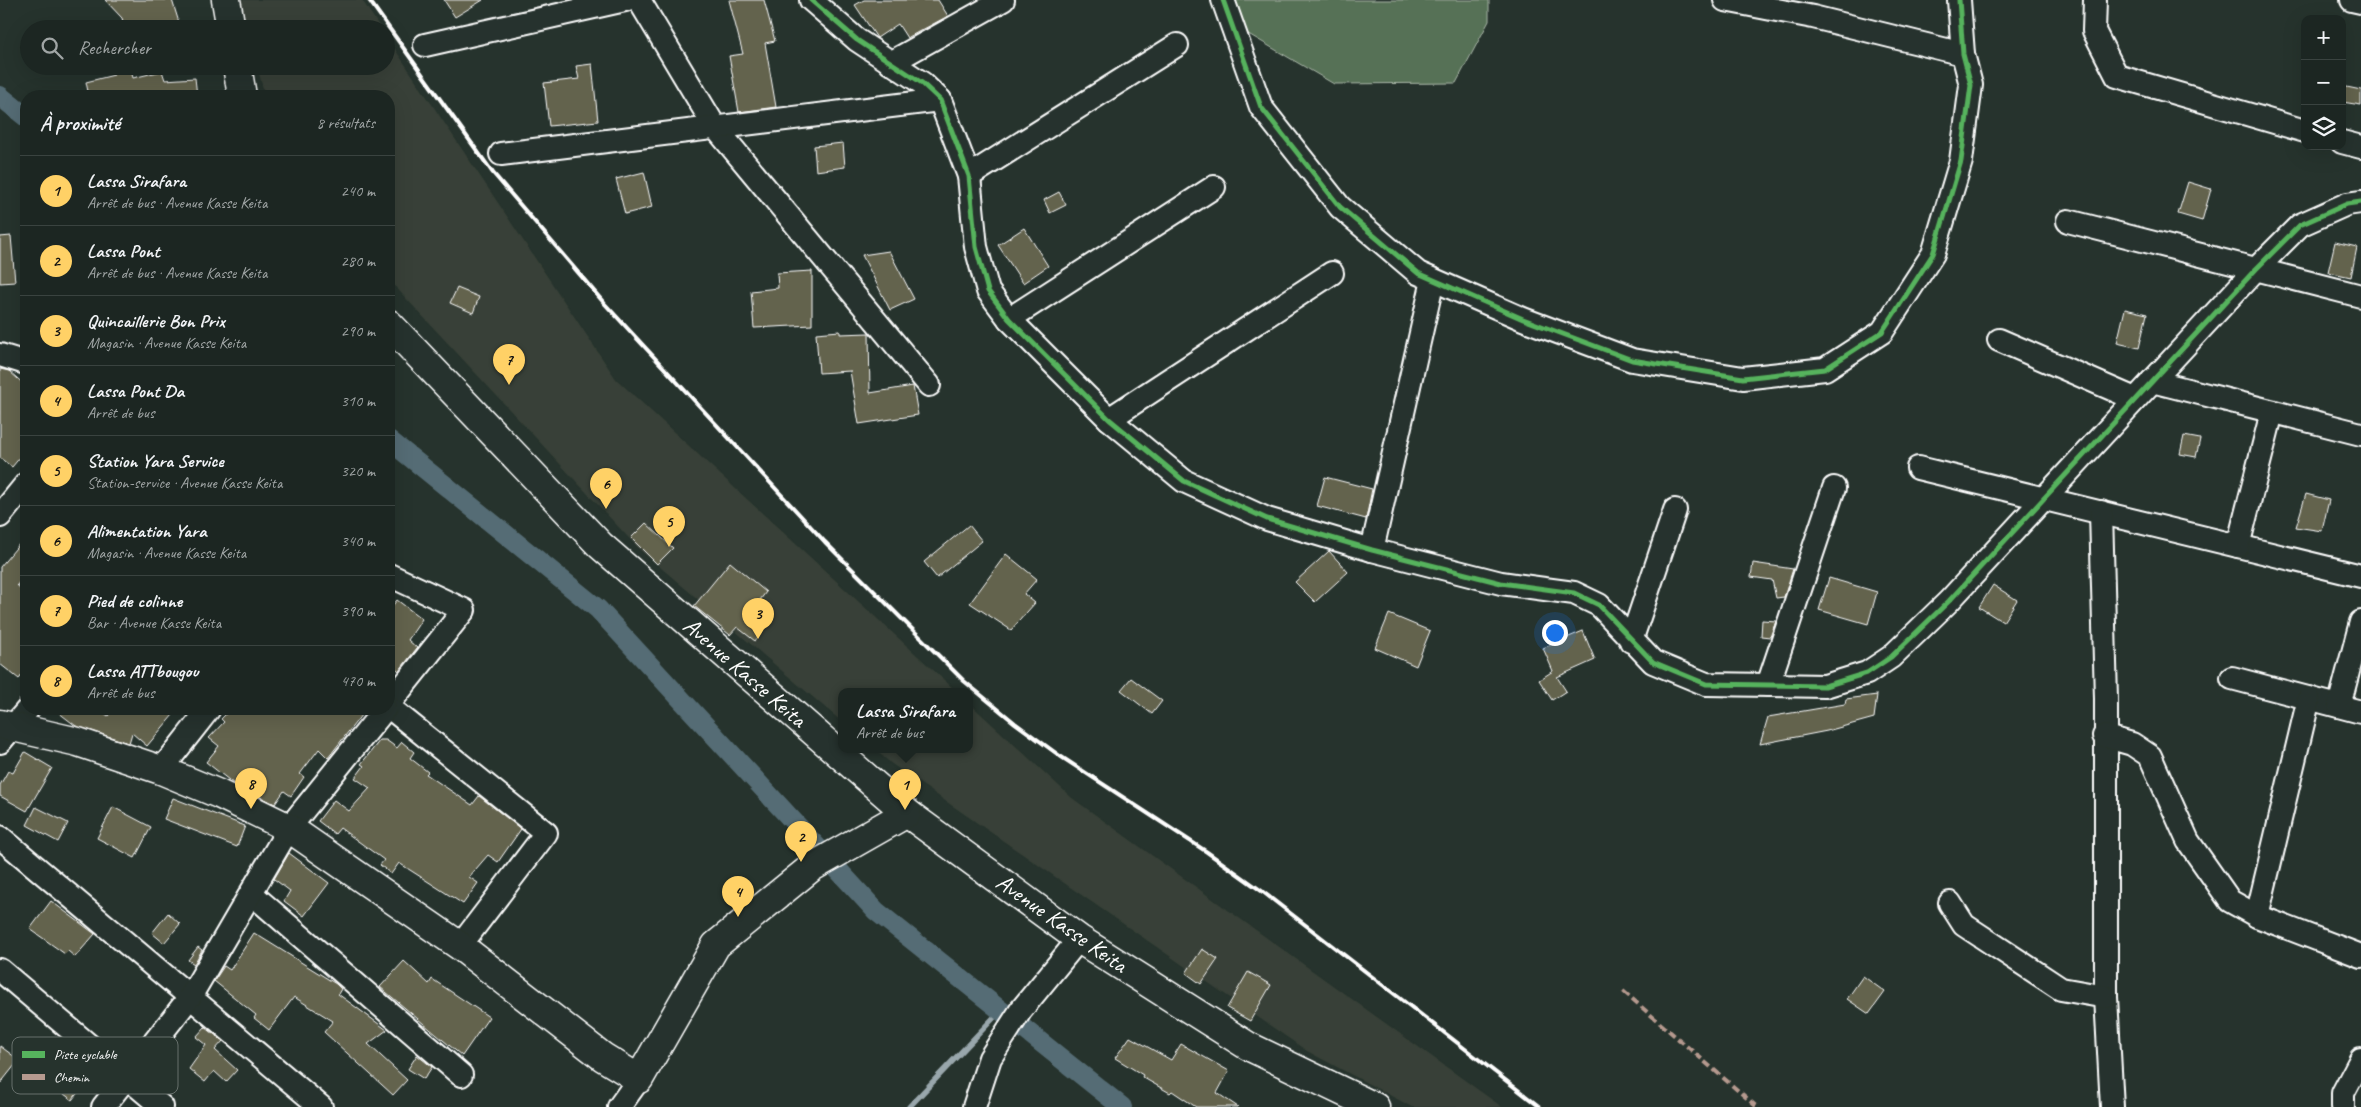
<!DOCTYPE html>
<html lang="fr">
<head>
<meta charset="utf-8">
<style>
  body { margin:0; font-family:Caveat,sans-serif; background:#252e2a; color:#f1f3f6 }
  .controls { position:absolute; right:15px; top:15px; display:grid; overflow:hidden; border-radius:10px; box-shadow:0 5px 20px #0002 }
  .controls button { width:45px; height:45px; display:grid; place-items:center; padding:0; border:0; border-bottom:1px solid #3a4340; background:#1c2622; color:#f1f3f6; font:25px sans-serif }
  .you { position:absolute; left:1554px; top:632px; width:18px; height:18px; margin:-12px; border:4px solid #fff; border-radius:50%; background:#1a73e8; box-shadow:0 0 0 8px #1a73e833 }
  .badge { display:grid; place-items:center; width:32px; height:32px; border-radius:50%; background:#ffd166; color:#111; font-size:16px; font-weight:700 }
  .pin { position:absolute; translate:-50% -41px; filter:drop-shadow(0 1px 2px #0008) }
  .pin::after { content:''; position:absolute; top:26px; width:18px; height:15px; background:inherit; clip-path:polygon(0 0,100% 0,50% 100%) }
  .popup { position:absolute; left:838px; top:688px; width:135px; height:65px; box-sizing:border-box; display:grid; place-content:center; border-radius:10px; background:#1c2622; filter:drop-shadow(0 1px 4px #0005); font-size:16px; white-space:nowrap; color:#a0a5a5 }
  .popup b { font-size:19px; color:#f1f3f6 }
  .popup::after { content:''; position:absolute; left:50%; top:100%; margin-left:-10px; border:10px solid transparent; border-top-color:#1c2622 }
  .list { margin:0; padding:0; list-style:none }
  h2 { display:flex; justify-content:space-between; align-items:center; height:65px; margin:0; padding:0 20px; font-size:21px }
  h2 small { font-size:16px; font-weight:400; color:#a0a5a5 }
  .list li { display:grid; grid-template-columns:32px 1fr auto; gap:15px; align-items:center; box-sizing:border-box; height:70px; padding:0 20px; border-top:1px solid #3a4340 }
  .list b { display:block; font-size:19px; white-space:nowrap }
  .list p { margin:0; font-size:16px; white-space:nowrap; color:#a0a5a5 }
  .list em { font-size:16px; font-style:normal; color:#a0a5a5 }
  .icon { flex:none; width:28px; height:28px; fill:none; stroke:currentColor; stroke-width:2; stroke-linecap:round; stroke-linejoin:round }
  .map { position:relative; flex:none; width:2361px; height:1107px; overflow:hidden }
  .search { position:absolute; background:#1c2622; box-shadow:0 5px 20px #0002; left:20px; top:20px; width:375px; height:55px; display:flex; align-items:center; gap:12px; box-sizing:border-box; padding:0 18px; border-radius:28px; color:#a0a5a5; font-size:19px }
  .panel { position:absolute; background:#1c2622; box-shadow:0 5px 20px #0002; left:20px; top:90px; width:375px; height:625px; border-radius:20px }
  .map>svg:first-child { display:block }
</style>
</head>
<body>
<div class="map">
<svg width="2361" height="1107" viewBox="0 0 2361 1107">
  <rect width="100%" height="100%" fill="#26332d"/>
  <filter id="ink" filterUnits="userSpaceOnUse"><feTurbulence type="fractalNoise" baseFrequency=".02" numOctaves="2"/><feDisplacementMap in="SourceGraphic" scale="10" xChannelSelector="R" yChannelSelector="G"/><feConvolveMatrix kernelMatrix="1 2 1 2 8 2 1 2 1" color-interpolation-filters="sRGB"/></filter>
  <g filter="url(#ink)">
    <g fill="#384137">
      <polygon points="238,0 362,0 381,29 246,29"/>
      <polygon points="386,36 616,379 956,691 841,691 841,721 640,550 389,280 389,96 265,96 257,66 386,66"/>
      <polygon points="969,703 1072,798 1502,1107 1412,1107 1307,1051 892,764 874,749 969,749"/>
    </g>
    <polygon fill="#577156" stroke="#abb8aa" points="1224,0 1489,0 1489,21 1456,83 1334,84 1233,25"/>
    <g fill="none" stroke-linecap="round" stroke-linejoin="round">
      <polyline stroke="#99a7ac" stroke-width="5.5" points="909,1107 1001,1010"/>
      <g stroke="#556c74" stroke-width="20">
        <polyline points="0,96 26,117"/>
        <polyline points="389,440 598,609 876,911 1122,1107"/>
      </g>
    </g>
    <g fill="#63634e" stroke="#fff">
      <polygon points="105,0 172,0 181,29 125,29 122,18"/>
      <polygon points="444,0 483,0 455,17"/>
      <polygon points="729,0 764,0 775,41 765,43 776,107 739,112 729,56 743,54"/>
      <polygon points="864,0 938,0 948,16 907,38 898,24 877,38 855,5"/>
      <polygon points="592,64 598,121 549,126 544,83 579,79 576,66"/>
      <polygon points="111,66 130,66 133,78 162,71 165,80 195,78 197,96 89,96 86,82 114,75"/>
      <polygon points="2342,86 2361,90 2361,105 2342,102"/>
      <polygon points="843,143 845,167 816,171 814,146"/>
      <polygon points="644,172 652,207 625,214 616,179"/>
      <polygon points="2188,182 2211,189 2202,221 2178,214"/>
      <polygon points="1059,192 1066,205 1050,213 1044,200"/>
      <polygon points="1024,228 1048,266 1023,283 998,245"/>
      <polygon points="11,236 15,282 0,283 0,237"/>
      <polygon points="2335,242 2357,247 2351,277 2328,272"/>
      <polygon points="889,251 914,299 890,310 862,255"/>
      <polygon points="812,271 812,325 754,328 751,291 778,288 777,273"/>
      <polygon points="457,288 479,297 473,313 450,303"/>
      <polygon points="2125,309 2147,314 2139,348 2117,343"/>
      <polygon points="840,331 840,334 869,333 870,393 913,386 918,415 859,424 850,371 819,373 816,333"/>
      <polygon points="0,369 9,371 26,386 26,450 12,467 0,458"/>
      <polygon points="2184,436 2200,439 2196,457 2180,454"/>
      <polygon points="1325,477 1372,489 1366,519 1317,506"/>
      <polygon points="2306,494 2329,500 2322,531 2296,527"/>
      <polygon points="646,523 673,548 657,564 631,538"/>
      <polygon points="969,525 982,541 937,578 924,562"/>
      <polygon points="26,536 26,574 17,585 26,595 26,670 19,679 0,664 0,567"/>
      <polygon points="1329,551 1348,572 1315,602 1295,582"/>
      <polygon points="1006,554 1037,579 1024,594 1035,603 1011,630 970,603"/>
      <polygon points="730,562 766,592 754,608 771,620 755,641 737,627 730,635 694,606"/>
      <polygon points="1753,563 1793,569 1784,597 1776,598 1772,580 1751,577"/>
      <polygon points="1829,578 1877,592 1868,624 1819,610"/>
      <polygon points="1993,585 2017,600 2003,622 1979,607"/>
      <polygon points="397,600 422,619 408,640 417,648 399,671 389,662 389,610"/>
      <polygon points="1389,614 1430,631 1416,666 1375,648"/>
      <polygon points="1762,620 1776,621 1770,637 1761,636"/>
      <polygon points="1583,631 1595,660 1557,677 1566,691 1552,700 1539,680 1553,671 1543,648"/>
      <polygon points="1131,678 1162,701 1152,714 1121,690"/>
      <polygon points="1877,695 1874,718 1827,731 1760,744 1768,717 1845,704 1846,699"/>
      <polygon points="54,709 99,709 108,716 114,709 178,709 147,746 132,733 129,743 76,726"/>
      <polygon points="231,709 353,709 362,714 328,758 319,749 300,774 304,777 291,796 284,791 275,804 234,784 206,762 219,746 209,738 224,722 221,719"/>
      <polygon points="380,740 386,740 397,748 402,742 414,752 410,758 428,772 426,774 472,805 479,796 521,829 498,862 488,855 469,877 478,883 463,904 399,863 391,874 380,865 384,860 340,828 335,834 318,821 334,800 349,811 370,788 355,778 364,766 361,764"/>
      <polygon points="25,752 52,768 27,811 0,796 0,785 8,771 13,773"/>
      <polygon points="173,798 245,826 237,847 164,819"/>
      <polygon points="36,807 68,823 58,842 27,825"/>
      <polygon points="113,807 151,827 135,858 97,838"/>
      <polygon points="289,853 329,883 304,916 284,901 290,891 274,879"/>
      <polygon points="51,901 95,934 75,957 68,951 65,954 30,929"/>
      <polygon points="168,913 180,924 164,943 152,933"/>
      <polygon points="254,933 336,984 341,989 338,994 387,1030 368,1044 407,1080 393,1095 324,1032 333,1021 294,997 269,1030 254,1018 256,1015 214,981 224,966 230,970"/>
      <polygon points="198,947 202,950 194,964 188,960"/>
      <polygon points="1202,949 1218,959 1201,984 1186,973"/>
      <polygon points="404,961 429,984 432,979 489,1017 462,1056 380,987"/>
      <polygon points="1248,972 1271,985 1250,1021 1227,1008"/>
      <polygon points="1863,976 1885,992 1869,1014 1847,999"/>
      <polygon points="205,1027 223,1041 215,1050 237,1070 226,1082 214,1071 205,1082 189,1069 206,1045 196,1037"/>
      <polygon points="1130,1037 1171,1060 1181,1044 1229,1071 1217,1093 1238,1107 1196,1107 1172,1091 1170,1093 1142,1077 1143,1075 1115,1058"/>
      <polygon points="65,1044 104,1076 92,1091 84,1085 72,1100 39,1075"/>
      <polygon points="0,1046 19,1060 0,1084"/>
      <polygon points="417,1055 432,1067 424,1079 408,1069"/>
    </g>
    <g fill="none" stroke-linecap="round" stroke-linejoin="round">
      <g stroke="#fff" stroke-width="26">
        <g id="street">
          <polyline points="639,0 715,127 929,385"/>
          <polyline points="811,0 857,40 922,83 940,100 969,176 976,247 988,291 1009,319 1109,419 1184,481 1267,519 1372,550 1501,583 1574,593 1599,605 1653,662 1706,684 1825,686 1867,673 1891,657 1949,601 2256,269 2300,225 2347,204 2361,202"/>
          <polyline points="1223,0 1261,107 1340,207 1418,273 1523,319 1632,360 1743,378 1825,369 1882,332 1933,254 1961,161 1971,85 1963,54 1959,0"/>
          <polyline points="1725,0 1813,17 1963,54"/>
          <polyline points="2095,0 2094,31 2117,76 2305,131"/>
          <polyline points="2352,0 2361,2"/>
          <polyline points="425,45 625,0"/>
          <polyline points="890,63 1003,0"/>
          <polyline points="2342,142 2361,147"/>
          <polyline points="501,154 940,100"/>
          <polyline points="969,176 1177,45"/>
          <polyline points="2068,221 2361,296"/>
          <polyline points="1009,319 1214,187"/>
          <polyline points="1999,340 2135,399"/>
          <polyline points="0,355 26,363"/>
          <polyline points="2152,381 2361,434"/>
          <polyline points="1109,419 1332,273"/>
          <polyline points="1918,468 2361,576"/>
          <polyline points="2101,512 2106,699 2106,997 2112,1107"/>
          <polyline points="0,516 26,484"/>
          <polyline points="2238,546 2272,412"/>
          <polyline points="1372,550 1433,280"/>
          <polyline points="389,575 464,610 389,704"/>
          <polyline points="1631,641 1675,510"/>
          <polyline points="2232,678 2361,712"/>
          <polyline points="1768,685 1834,488"/>
          <polyline points="2339,706 2361,622"/>
          <polyline points="389,707 546,833 460,946"/>
          <polyline points="2104,736 2132,744 2150,756 2188,841 2230,901 2257,916 2361,956"/>
          <polyline points="0,742 28,709"/>
          <polyline points="161,770 209,709"/>
          <polyline points="0,837 321,1107"/>
          <polyline points="252,894 461,1075"/>
          <polyline points="1950,903 1964,925 2061,989 2106,997"/>
          <polyline points="2257,916 2309,698"/>
          <polyline points="0,970 162,1107"/>
          <polyline points="103,1107 190,997 289,828 385,709"/>
          <polyline points="619,1107 639,1079"/>
          <polyline points="974,1107 990,1058 1021,1010 1079,939"/>
          <polyline points="2343,1107 2343,1093 2361,1059"/>
        </g>
      </g>
      <g stroke="#fff" stroke-width="31">
        <g id="secondary">
          <polyline points="226,0 231,29"/>
          <polyline points="237,66 242,96"/>
          <polyline points="389,324 600,545 907,813 1079,939 1248,1046 1375,1107"/>
          <polyline points="0,724 78,742 161,770 219,794 289,828 460,946 603,1057 639,1079 716,945 812,867 907,813"/>
        </g>
      </g>
      <use href="#street" stroke="#26332d" stroke-width="22"/>
      <use href="#secondary" stroke="#26332d" stroke-width="28"/>
      <polyline stroke="#fff" stroke-width="4" points="369,0 493,173 605,304 825,542 964,681 1015,723 1060,756 1207,852 1263,892 1540,1107"/>
      <polyline stroke="#b69a8f" stroke-width="4" stroke-dasharray="8 4" stroke-linecap="butt" points="1623,991 1757,1107"/>
      <g stroke="#26332d" stroke-width="8">
        <g id="cycleway">
          <polyline points="811,0 857,40 922,83 940,100 969,176 976,247 988,291 1009,319 1109,419 1184,481 1267,519 1372,550 1501,583 1574,593 1599,605 1653,662 1706,684 1825,686 1867,673 1891,657 1949,601 2256,269 2300,225 2347,204 2361,202"/>
          <polyline points="1223,0 1261,107 1340,207 1418,273 1523,319 1632,360 1743,378 1825,369 1882,332 1933,254 1961,161 1971,85 1963,54 1959,0"/>
        </g>
      </g>
      <use href="#cycleway" stroke="#56b35d" stroke-width="5"/>
    </g>
  </g>
  <g text-anchor="middle" dominant-baseline="central" stroke-width="4.5" stroke-linejoin="round" paint-order="stroke">
    <g font-size="24" fill="#fff" stroke="#26332d">
      <text transform="translate(745 672) rotate(41)">Avenue Kasse Keita</text>
      <text transform="translate(1062 923) rotate(35)">Avenue Kasse Keita</text>
    </g>
  </g>
  <rect x="12" y="1037" width="166" height="57" rx="8" fill="#26332d" stroke="#67706c" stroke-width="1"/>
  <rect x="22" y="1051" width="23" height="7" fill="#56b35d"/>
  <rect x="22" y="1074" width="23" height="6" fill="#b69a8f"/>
  <g font-size="14" fill="#fff">
    <text x="54" y="1059">Piste cyclable</text>
    <text x="54" y="1082">Chemin</text>
  </g>
</svg>
<div class="controls">
<button>+</button>
<button>−</button>
<button><svg class="icon" aria-label="layers" viewBox="0 0 24 24"><path d="M12 4l9 5-9 5-9-5zM3 14l9 5 9-5"/></svg></button>
</div>
<div class="you"></div>
<div class="pin badge" style="left:905px;top:810px">1</div>
<div class="popup"><b>Lassa Sirafara</b>Arrêt de bus</div>
<div class="pin badge" style="left:801px;top:862px">2</div>
<div class="pin badge" style="left:758px;top:639px">3</div>
<div class="pin badge" style="left:738px;top:917px">4</div>
<div class="pin badge" style="left:669px;top:547px">5</div>
<div class="pin badge" style="left:606px;top:509px">6</div>
<div class="pin badge" style="left:509px;top:385px">7</div>
<div class="pin badge" style="left:251px;top:809px">8</div>
<div class="search"><svg class="icon" aria-label="search" viewBox="0 0 24 24"><circle cx="10" cy="10" r="6"/><path d="M15 15l6 6"/></svg>Rechercher</div>
<section class="panel">
<h2>À proximité<small>8 résultats</small></h2>
<ul class="list">
<li><span class="badge">1</span><div><b>Lassa Sirafara</b><p>Arrêt de bus · Avenue Kasse Keita</p></div><em>240 m</em></li>
<li><span class="badge">2</span><div><b>Lassa Pont</b><p>Arrêt de bus · Avenue Kasse Keita</p></div><em>280 m</em></li>
<li><span class="badge">3</span><div><b>Quincaillerie Bon Prix</b><p>Magasin · Avenue Kasse Keita</p></div><em>290 m</em></li>
<li><span class="badge">4</span><div><b>Lassa Pont Da</b><p>Arrêt de bus</p></div><em>310 m</em></li>
<li><span class="badge">5</span><div><b>Station Yara Service</b><p>Station-service · Avenue Kasse Keita</p></div><em>320 m</em></li>
<li><span class="badge">6</span><div><b>Alimentation Yara</b><p>Magasin · Avenue Kasse Keita</p></div><em>340 m</em></li>
<li><span class="badge">7</span><div><b>Pied de colinne</b><p>Bar · Avenue Kasse Keita</p></div><em>390 m</em></li>
<li><span class="badge">8</span><div><b>Lassa ATTbougou</b><p>Arrêt de bus</p></div><em>470 m</em></li>
</ul>
</section>
</div>
</body>
</html>
